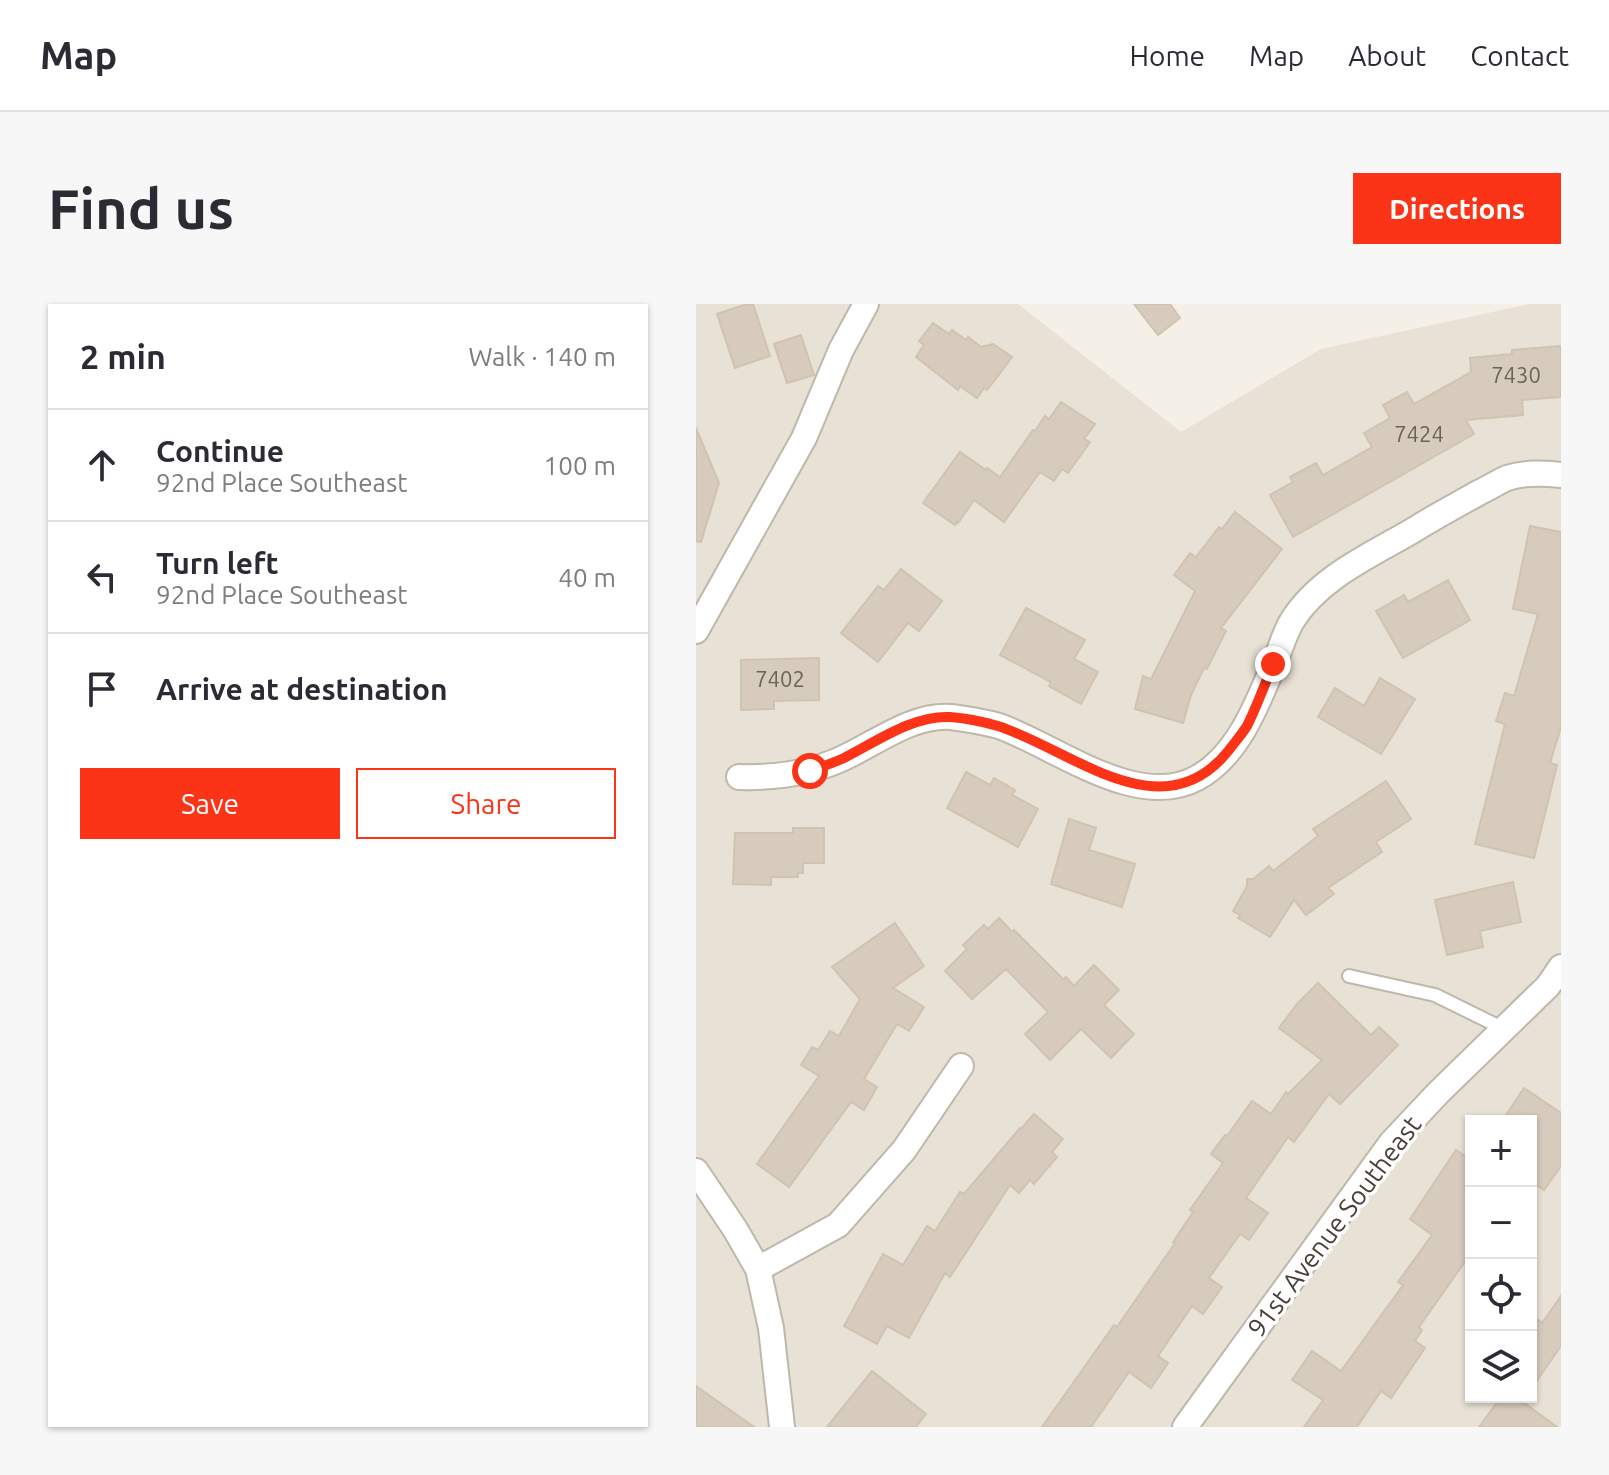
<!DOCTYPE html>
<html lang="en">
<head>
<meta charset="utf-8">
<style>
  body { margin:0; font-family:Ubuntu,sans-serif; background:#f7f7f7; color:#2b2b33 }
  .controls { position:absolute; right:24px; bottom:24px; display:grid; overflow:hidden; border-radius:0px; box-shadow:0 2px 6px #0004 }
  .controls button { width:72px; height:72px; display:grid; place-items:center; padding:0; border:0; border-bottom:2px solid #e1e1e2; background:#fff; color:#2b2b33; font:40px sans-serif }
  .stop { position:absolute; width:24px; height:24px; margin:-18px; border:6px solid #fb3317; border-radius:50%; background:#fff }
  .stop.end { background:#fb3317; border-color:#fff; box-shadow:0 2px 8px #0008 }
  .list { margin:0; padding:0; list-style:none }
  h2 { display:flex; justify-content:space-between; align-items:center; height:104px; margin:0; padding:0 32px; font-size:34px }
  h2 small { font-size:26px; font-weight:400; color:#7c7c81 }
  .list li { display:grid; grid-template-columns:52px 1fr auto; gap:24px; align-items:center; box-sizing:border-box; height:112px; padding:0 32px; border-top:2px solid #e1e1e2 }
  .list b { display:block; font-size:30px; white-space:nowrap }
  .list p { margin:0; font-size:26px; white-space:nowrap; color:#7c7c81 }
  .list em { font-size:26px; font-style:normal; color:#7c7c81 }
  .actions { display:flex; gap:16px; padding:24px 32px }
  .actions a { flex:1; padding:18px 0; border:2px solid #fb3317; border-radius:0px; text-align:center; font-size:28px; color:#fb3317 }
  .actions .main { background:#fb3317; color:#fff }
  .icon { flex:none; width:44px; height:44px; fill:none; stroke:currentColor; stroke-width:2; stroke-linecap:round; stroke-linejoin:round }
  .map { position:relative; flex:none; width:865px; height:1123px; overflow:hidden; border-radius:0px }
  header { display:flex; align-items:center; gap:48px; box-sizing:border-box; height:112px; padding:0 40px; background:#fff; border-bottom:2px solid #e1e1e2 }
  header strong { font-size:38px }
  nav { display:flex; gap:44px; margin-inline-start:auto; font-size:28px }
  .intro { display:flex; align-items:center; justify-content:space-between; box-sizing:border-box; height:192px; padding:0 48px }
  h1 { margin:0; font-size:56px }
  .button { padding:20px 36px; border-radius:0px; background:#fb3317; color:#fff; font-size:28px; font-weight:700 }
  main { display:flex; gap:48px; padding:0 48px }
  aside { flex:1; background:#fff; border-radius:0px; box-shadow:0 2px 6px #0004 }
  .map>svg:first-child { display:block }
</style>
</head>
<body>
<header>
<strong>Map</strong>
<nav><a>Home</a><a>Map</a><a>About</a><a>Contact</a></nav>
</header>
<div class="intro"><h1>Find us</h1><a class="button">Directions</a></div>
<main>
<aside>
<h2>2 min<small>Walk · 140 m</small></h2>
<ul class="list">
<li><svg class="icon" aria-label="ahead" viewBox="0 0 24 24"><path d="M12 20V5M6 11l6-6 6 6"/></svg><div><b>Continue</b><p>92nd Place Southeast</p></div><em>100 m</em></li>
<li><svg class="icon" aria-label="left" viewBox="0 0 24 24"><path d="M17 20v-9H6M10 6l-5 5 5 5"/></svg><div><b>Turn left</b><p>92nd Place Southeast</p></div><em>40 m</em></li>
<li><svg class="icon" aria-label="arrive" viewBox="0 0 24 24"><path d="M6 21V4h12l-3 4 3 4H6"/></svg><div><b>Arrive at destination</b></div></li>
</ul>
<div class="actions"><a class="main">Save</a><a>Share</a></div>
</aside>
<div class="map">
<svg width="865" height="1123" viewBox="0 0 865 1123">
  <rect width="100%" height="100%" fill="#f4f0e7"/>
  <path fill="#e8e1d5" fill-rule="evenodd" d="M0,0H322L485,128L625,45L834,0H865V1123H0ZM775,817H835V1093H775Z"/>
  <g fill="#d6cbbd" stroke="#d0c3b0" stroke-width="2">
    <polygon points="51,0 57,0 74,52 39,64 21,10"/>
    <polygon points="438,0 474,0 484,14 462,31"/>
    <polygon points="237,19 253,30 256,26 270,36 272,33 285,43 297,40 316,53 299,76 291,86 288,84 281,94 264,82 262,86 220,53 228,41 223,37"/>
    <polygon points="105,31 118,71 91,79 78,40"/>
    <polygon points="865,42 865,93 826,96 827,111 770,116 778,130 597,233 574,191 597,178 594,173 620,159 627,171 676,143 668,129 694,114 687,101 711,88 718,100 775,68 774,54 816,50 816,46"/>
    <polygon points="365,98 399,120 388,135 394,138 372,169 366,165 358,177 344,168 308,218 278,196 262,219 261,217 259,221 227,199 264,148 290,166 291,164 304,173 337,126 339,127 349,112 353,115"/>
    <polygon points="0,124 23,179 5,238 0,237"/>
    <polygon points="539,208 586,245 525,324 530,327 511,365 508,364 495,391 487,419 439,405 447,372 455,375 499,287 478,271 494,249 500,253 523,223 526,225"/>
    <polygon points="834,222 865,228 865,423 854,459 861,461 838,554 779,540 809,420 800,417 809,389 818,392 842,310 817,305"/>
    <polygon points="205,265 246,297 223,327 212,319 182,358 145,329 182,282 188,286"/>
    <polygon points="752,276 774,316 707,354 680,307 708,291 712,298"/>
    <polygon points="330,304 389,336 378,355 402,368 385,400 353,382 355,378 304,351"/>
    <polygon points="123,354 123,396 78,397 78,405 45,406 45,356"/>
    <polygon points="684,374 719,395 685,450 622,413 639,384 668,402"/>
    <polygon points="270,468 294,481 298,474 319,486 316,491 342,505 322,543 251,504"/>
    <polygon points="690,477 715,515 680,538 686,548 632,584 638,590 610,611 598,596 574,633 542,614 544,611 537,607 551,582 551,575 557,575 573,562 577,567 622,532 617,525"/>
    <polygon points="373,515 400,524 393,546 439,560 426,603 355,580"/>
    <polygon points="97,524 128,524 128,559 107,559 107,569 102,569 102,573 75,573 75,581 37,580 39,529 97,529"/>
    <polygon points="817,578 825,618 784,627 787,643 751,651 739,596"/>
    <polygon points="303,614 316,628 318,626 367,675 370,673 378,682 398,661 423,686 408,701 438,730 415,754 385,725 354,756 329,730 352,708 310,665 276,695 249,667 271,645 267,641 288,621 292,625"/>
    <polygon points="199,619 228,662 197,684 228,703 213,727 201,720 168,775 181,783 168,806 155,798 93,883 61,860 123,772 105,761 116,743 122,746 134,727 143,732 164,695 136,663"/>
    <polygon points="622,679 675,731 683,723 702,741 644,800 633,790 598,838 592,833 550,894 572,909 553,936 544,930 513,974 526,983 507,1010 496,1002 462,1052 472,1059 455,1084 433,1068 395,1123 346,1123 418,1021 421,1023 479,939 477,938 497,908 494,906 527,859 515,850 529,831 531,832 556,797 575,810 590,788 592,790 626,756 583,724 601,700"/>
    <polygon points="828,784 865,809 865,862 848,886 835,877 835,817 806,817"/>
    <polygon points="338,810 367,835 356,848 361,853 338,880 334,876 323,889 314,881 254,973 249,969 213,1034 191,1022 181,1040 148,1022 187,950 207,961 231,922 239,927 264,888 268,890 324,824 325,825"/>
    <polygon points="760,846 775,856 775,949 723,1023 726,1026 719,1037 729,1044 695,1094 685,1087 661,1123 608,1123 627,1096 596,1076 616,1047 645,1067 707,981 702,978 736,931 714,915"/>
    <polygon points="865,992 865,1042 835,1085 835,1011 846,1019"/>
    <polygon points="176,1067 230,1110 220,1123 131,1123"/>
    <polygon points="0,1082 58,1123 0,1123"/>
    <polygon points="805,1093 820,1093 861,1123 783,1123"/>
  </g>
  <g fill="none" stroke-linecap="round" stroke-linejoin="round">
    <g stroke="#bfb7aa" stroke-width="16">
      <polyline id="lane" points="653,672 739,691 808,725"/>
    </g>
    <g stroke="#bfb7aa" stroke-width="28">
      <g id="street">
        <polyline points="0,327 108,134 145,46 170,0"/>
        <path d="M43,473C78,474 111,470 143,456C178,441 215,410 255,413C270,415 289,418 303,422C359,442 441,507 501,474C544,451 564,393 582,350C586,339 590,327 596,317C624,272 678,250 721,224C742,211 763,200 784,188C793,184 802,178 811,174C829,168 847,169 865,171"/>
        <polyline points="0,867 39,925 62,965 75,1024 86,1123"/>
        <polyline points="62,965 142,921 208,846 265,762"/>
        <polyline points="489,1123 695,839 743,788 852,682 865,663"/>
      </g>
    </g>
    <use href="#lane" stroke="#fff" stroke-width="12"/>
    <use href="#street" stroke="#fff" stroke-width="24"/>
  </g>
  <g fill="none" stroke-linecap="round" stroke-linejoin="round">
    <path stroke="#fb3317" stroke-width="10" d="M114,467C125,463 137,459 148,454C180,438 217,411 254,413C269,414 288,418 302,422C376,446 467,530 533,446C539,438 546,430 551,422C561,402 569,380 577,360"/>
  </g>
  <g text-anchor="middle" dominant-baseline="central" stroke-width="7" stroke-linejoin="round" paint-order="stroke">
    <g font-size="22" fill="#6b6358">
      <text x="820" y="70">7430</text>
      <text x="723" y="129">7424</text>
      <text x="84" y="374">7402</text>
    </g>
    <g font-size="26" fill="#474036" stroke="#fff">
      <text transform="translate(638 922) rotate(-53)">91st Avenue Southeast</text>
    </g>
  </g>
</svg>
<div class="controls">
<button>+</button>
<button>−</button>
<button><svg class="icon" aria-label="locate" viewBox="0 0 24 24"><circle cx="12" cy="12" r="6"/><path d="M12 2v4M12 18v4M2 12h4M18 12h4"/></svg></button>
<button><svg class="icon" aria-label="layers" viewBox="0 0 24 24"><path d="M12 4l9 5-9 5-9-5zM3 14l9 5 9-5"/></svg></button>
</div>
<div class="stop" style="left:114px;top:467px"></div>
<div class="stop end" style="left:577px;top:360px"></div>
</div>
</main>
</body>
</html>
